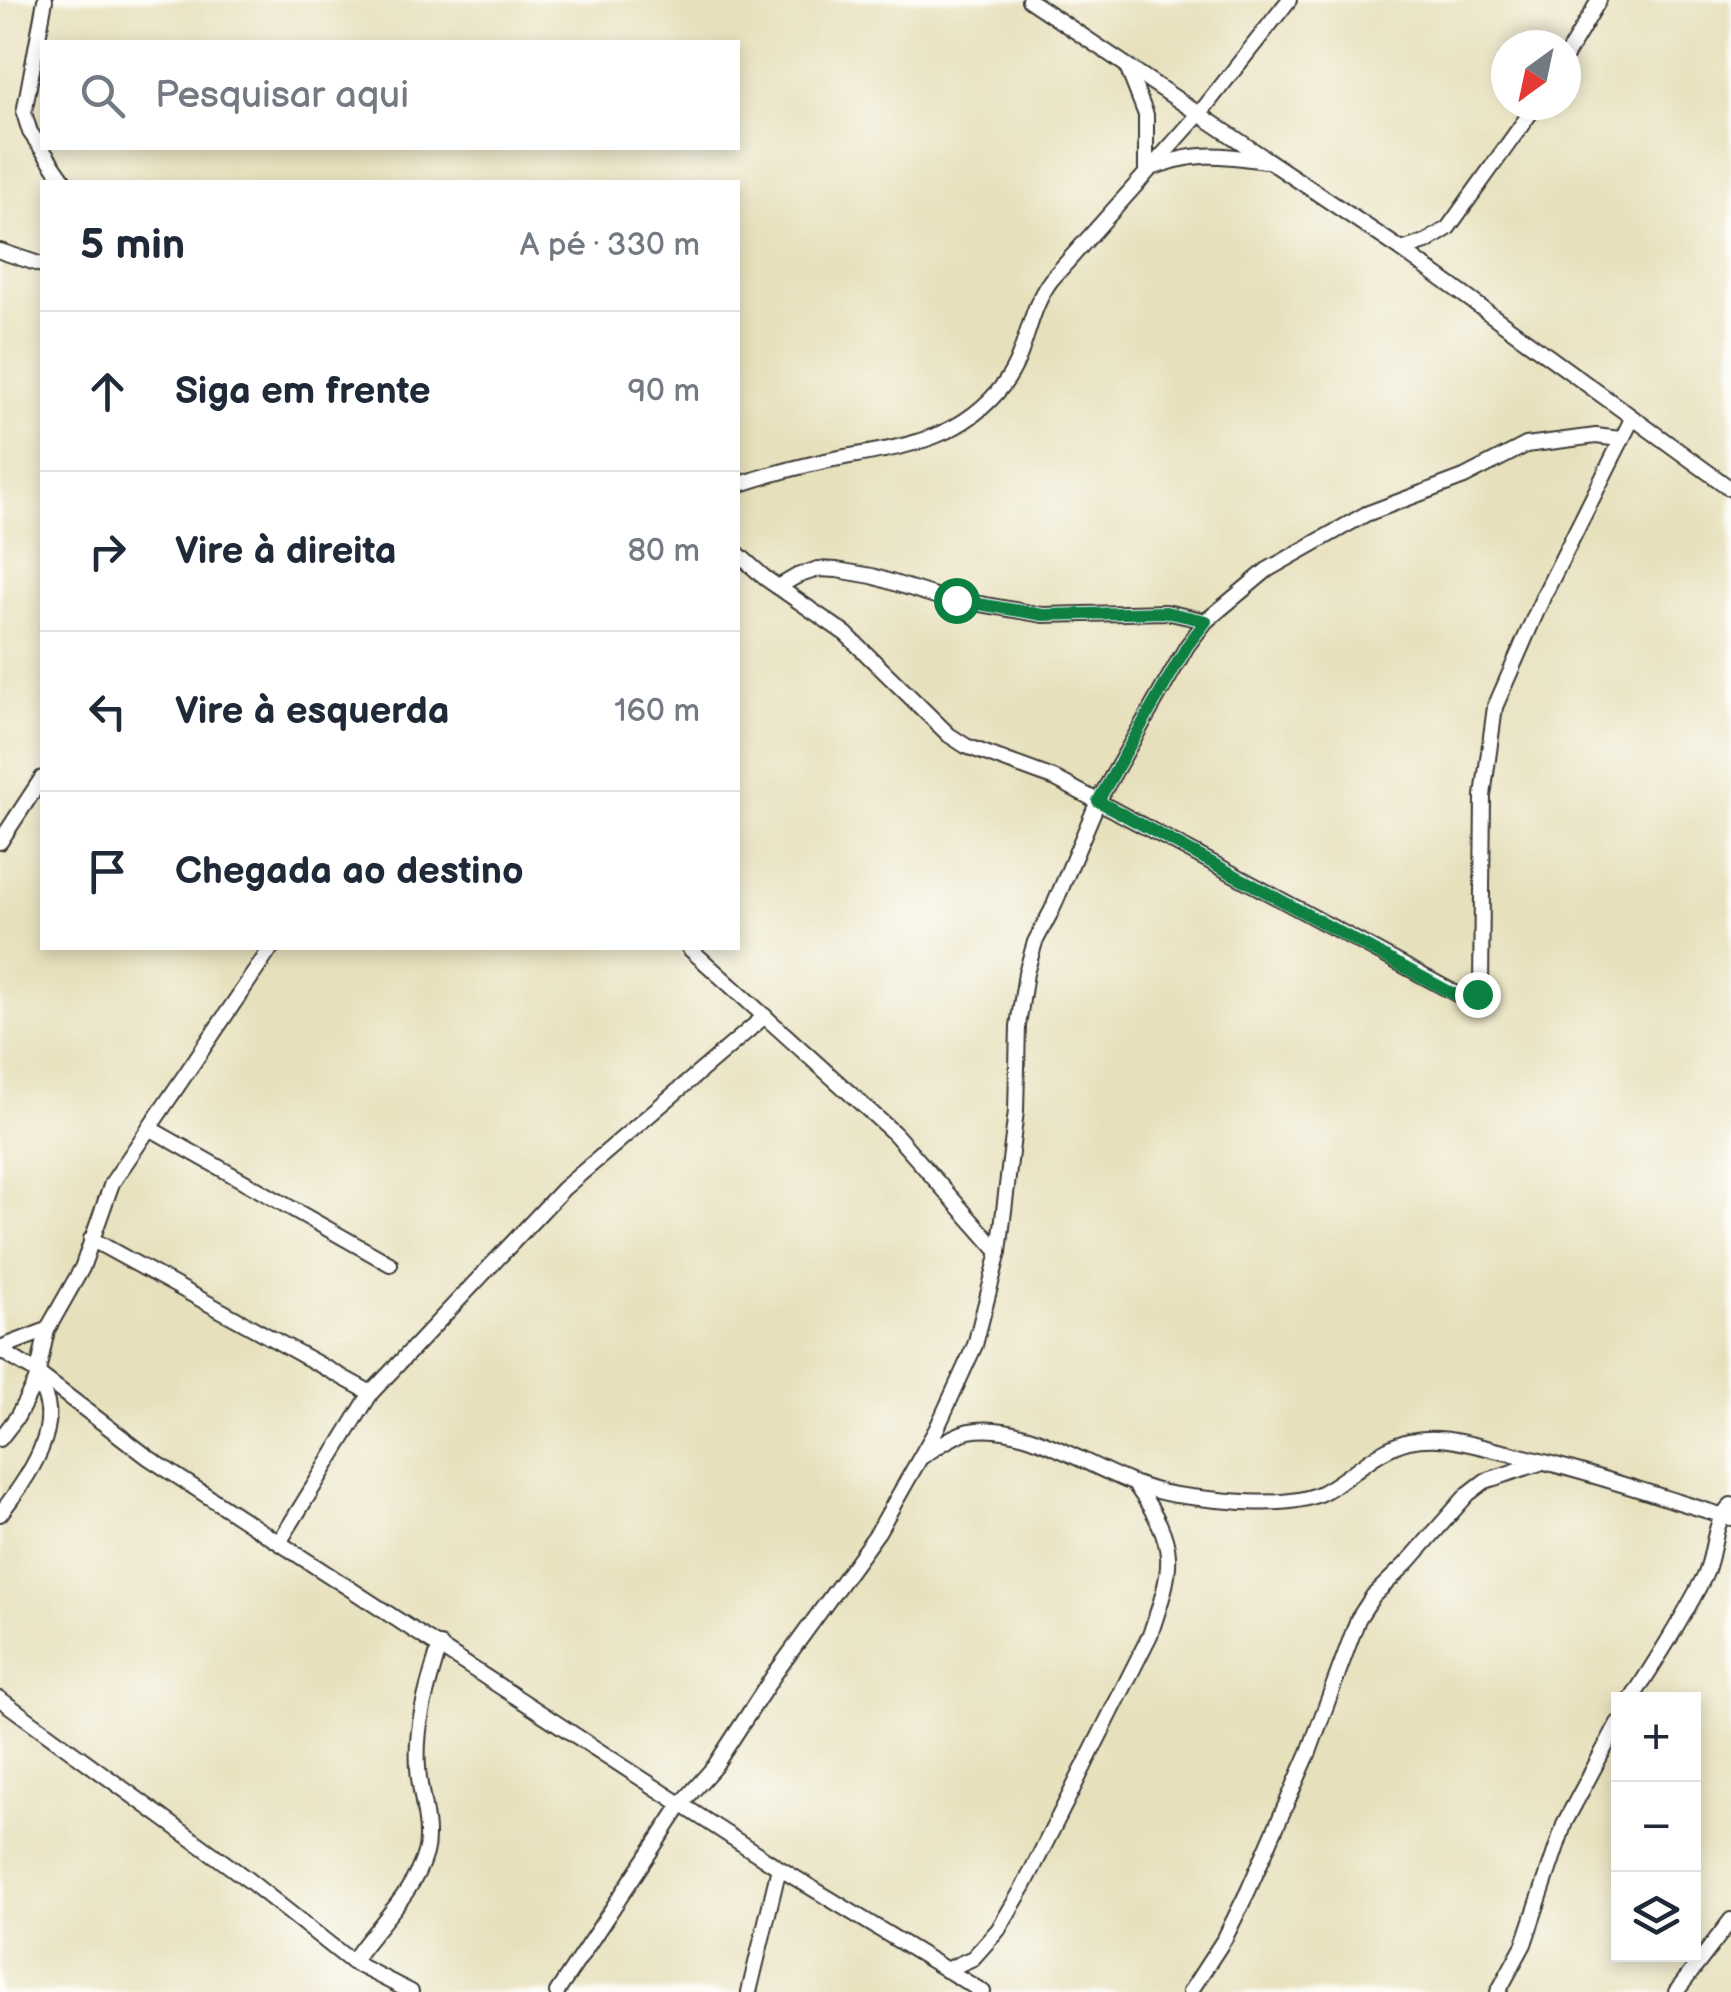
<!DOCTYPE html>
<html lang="pt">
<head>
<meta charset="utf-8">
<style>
  body { margin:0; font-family:"Balsamiq Sans",sans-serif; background:#f6f6f7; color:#1f2937 }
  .controls { position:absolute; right:30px; bottom:30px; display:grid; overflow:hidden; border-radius:0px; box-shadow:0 5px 15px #0003 }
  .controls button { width:90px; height:90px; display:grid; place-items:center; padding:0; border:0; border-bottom:2px solid #e0e1e3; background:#fff; color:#1f2937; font:50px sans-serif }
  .compass { position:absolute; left:1491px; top:30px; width:90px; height:90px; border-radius:50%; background:#fff; box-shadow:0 5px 15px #0003; rotate:213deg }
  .stop { position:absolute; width:30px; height:30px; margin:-22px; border:8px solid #0b8043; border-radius:50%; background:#fff }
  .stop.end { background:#0b8043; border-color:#fff; box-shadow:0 2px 10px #0008 }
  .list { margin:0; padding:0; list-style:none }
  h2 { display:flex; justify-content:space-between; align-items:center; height:130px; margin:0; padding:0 40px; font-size:42px }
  h2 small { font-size:32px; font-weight:400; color:#747a83 }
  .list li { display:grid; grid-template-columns:65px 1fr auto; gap:30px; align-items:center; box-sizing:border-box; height:160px; padding:0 40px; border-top:2px solid #e0e1e3 }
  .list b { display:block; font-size:38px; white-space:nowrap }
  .list em { font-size:32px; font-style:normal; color:#747a83 }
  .icon { flex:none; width:55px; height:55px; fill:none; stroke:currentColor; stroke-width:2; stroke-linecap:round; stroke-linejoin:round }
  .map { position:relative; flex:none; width:1731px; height:1992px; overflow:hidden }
  .search { position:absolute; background:#fff; box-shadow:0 5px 15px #0003; left:40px; top:40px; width:700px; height:110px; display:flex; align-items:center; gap:25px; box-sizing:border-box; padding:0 35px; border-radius:0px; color:#747a83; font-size:38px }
  .panel { position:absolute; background:#fff; box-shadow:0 5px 15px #0003; left:40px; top:180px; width:700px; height:770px; border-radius:0px }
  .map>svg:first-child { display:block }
</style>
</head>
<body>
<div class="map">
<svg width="1731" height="1992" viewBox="0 0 1731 1992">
  <rect width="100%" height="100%" fill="#fdfcf7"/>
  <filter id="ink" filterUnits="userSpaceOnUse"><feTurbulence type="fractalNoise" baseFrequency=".01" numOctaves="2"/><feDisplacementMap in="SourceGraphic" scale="20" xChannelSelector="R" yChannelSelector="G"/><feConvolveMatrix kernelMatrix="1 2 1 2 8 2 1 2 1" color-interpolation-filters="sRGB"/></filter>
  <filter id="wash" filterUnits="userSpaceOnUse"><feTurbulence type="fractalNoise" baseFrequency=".0048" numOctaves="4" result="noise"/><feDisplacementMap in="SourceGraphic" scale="40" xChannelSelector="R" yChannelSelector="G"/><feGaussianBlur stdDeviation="2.25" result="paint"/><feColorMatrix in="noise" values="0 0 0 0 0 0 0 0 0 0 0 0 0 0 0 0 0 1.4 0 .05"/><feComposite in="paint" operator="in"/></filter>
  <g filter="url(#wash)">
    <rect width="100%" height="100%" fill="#e7e0bc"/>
  </g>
  <g filter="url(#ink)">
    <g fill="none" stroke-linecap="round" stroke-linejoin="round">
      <g stroke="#3a3934" stroke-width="18">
        <g id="minor">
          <polyline points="45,0 24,113 30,132 65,182"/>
          <polyline points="1029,0 1402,250 1731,489"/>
          <polyline points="1566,56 1599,0"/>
          <path d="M1128,69L1146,115V170C1194,151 1216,154 1266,161"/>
          <polyline points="1402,250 1426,242 1448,228 1536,105"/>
          <polyline points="0,251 42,265"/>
          <path d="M738,485C769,474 801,466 834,459C900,447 960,442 1004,384C1028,352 1027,312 1051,280L1200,113L1289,0"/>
          <polyline points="738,554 765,578 846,634 949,735 966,746 1056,779 1468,1000 1474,998 1481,986 1483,796 1495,707 1544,595 1632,419"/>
          <polyline points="778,587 797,576 818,569 837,570 872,576 935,596 1043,615 1166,612 1206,621"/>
          <polyline points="0,842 42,778"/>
          <polyline points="689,948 895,1134 999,1252"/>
          <polyline points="151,1129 390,1264"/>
          <polyline points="91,1239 371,1393"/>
          <polyline points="0,1348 47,1330"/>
          <polyline points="0,1350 36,1372 149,1458 779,1868 983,1992"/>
          <polyline points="0,1439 17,1417 36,1381 47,1330 82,1268 112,1183 271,948"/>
          <path d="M923,1456C937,1447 953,1435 969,1431C1034,1418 1108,1486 1176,1495C1215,1500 1291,1511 1325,1491C1354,1475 1376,1449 1409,1441C1439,1434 1469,1444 1499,1451C1577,1468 1654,1495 1731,1518"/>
          <path d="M0,1514C26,1480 70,1422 36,1381"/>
          <polyline points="280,1541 371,1393 563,1189 765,1016"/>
          <polyline points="0,1699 247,1879 352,1962 411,1992"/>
          <path d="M1631,1700C1657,1659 1682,1620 1704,1577C1716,1553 1711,1524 1731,1505"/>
          <path d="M352,1962C375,1926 413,1896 425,1853C432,1827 419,1794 418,1767C415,1724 428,1686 440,1645"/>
          <path d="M946,1970L973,1958L998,1930L1024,1886L1150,1635C1173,1567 1180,1547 1136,1486"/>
          <polyline points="557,1992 683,1802 714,1767 774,1675 878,1532 937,1428 975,1345 999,1252 1016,1111 1018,1026 1026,973 1035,942 1052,910 1098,801 1187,646 1206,621 1267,570 1366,514 1464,477 1526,445 1596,436 1620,439"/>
          <polyline points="749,1992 779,1868"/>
          <polyline points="1190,1992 1225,1938 1248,1891 1309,1752 1358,1619 1373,1596 1408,1562 1468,1494 1485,1481 1540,1463"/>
          <polyline points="1498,1992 1524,1944 1565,1822 1618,1723"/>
          <polyline points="1676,1992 1731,1920"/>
        </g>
      </g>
      <use href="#minor" stroke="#fff" stroke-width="14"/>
    </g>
  </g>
  <g fill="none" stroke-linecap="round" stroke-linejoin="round" filter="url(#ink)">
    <polyline stroke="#0b8043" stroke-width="12" points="956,600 1043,615 1166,612 1206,621 1187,646 1098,801 1459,997 1474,998 1477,994"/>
  </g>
</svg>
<div class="controls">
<button>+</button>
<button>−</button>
<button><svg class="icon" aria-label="layers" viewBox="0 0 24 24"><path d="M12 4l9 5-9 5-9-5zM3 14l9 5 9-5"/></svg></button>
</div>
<svg class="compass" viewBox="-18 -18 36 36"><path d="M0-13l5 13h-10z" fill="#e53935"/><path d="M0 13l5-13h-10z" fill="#747a83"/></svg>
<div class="stop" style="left:956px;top:600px"></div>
<div class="stop end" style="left:1477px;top:994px"></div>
<div class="search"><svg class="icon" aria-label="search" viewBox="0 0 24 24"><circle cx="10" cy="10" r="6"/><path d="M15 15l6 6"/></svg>Pesquisar aqui</div>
<section class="panel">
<h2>5 min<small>A pé · 330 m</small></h2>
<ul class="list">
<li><svg class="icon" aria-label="ahead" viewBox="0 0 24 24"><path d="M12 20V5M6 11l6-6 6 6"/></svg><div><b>Siga em frente</b></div><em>90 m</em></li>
<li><svg class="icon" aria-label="right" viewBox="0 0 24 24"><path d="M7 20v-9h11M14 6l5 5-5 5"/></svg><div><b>Vire à direita</b></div><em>80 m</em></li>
<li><svg class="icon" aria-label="left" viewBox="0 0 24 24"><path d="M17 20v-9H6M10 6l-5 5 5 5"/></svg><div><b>Vire à esquerda</b></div><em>160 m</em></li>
<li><svg class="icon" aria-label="arrive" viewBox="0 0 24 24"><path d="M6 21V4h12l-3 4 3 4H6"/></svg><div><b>Chegada ao destino</b></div></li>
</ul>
</section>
</div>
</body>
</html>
